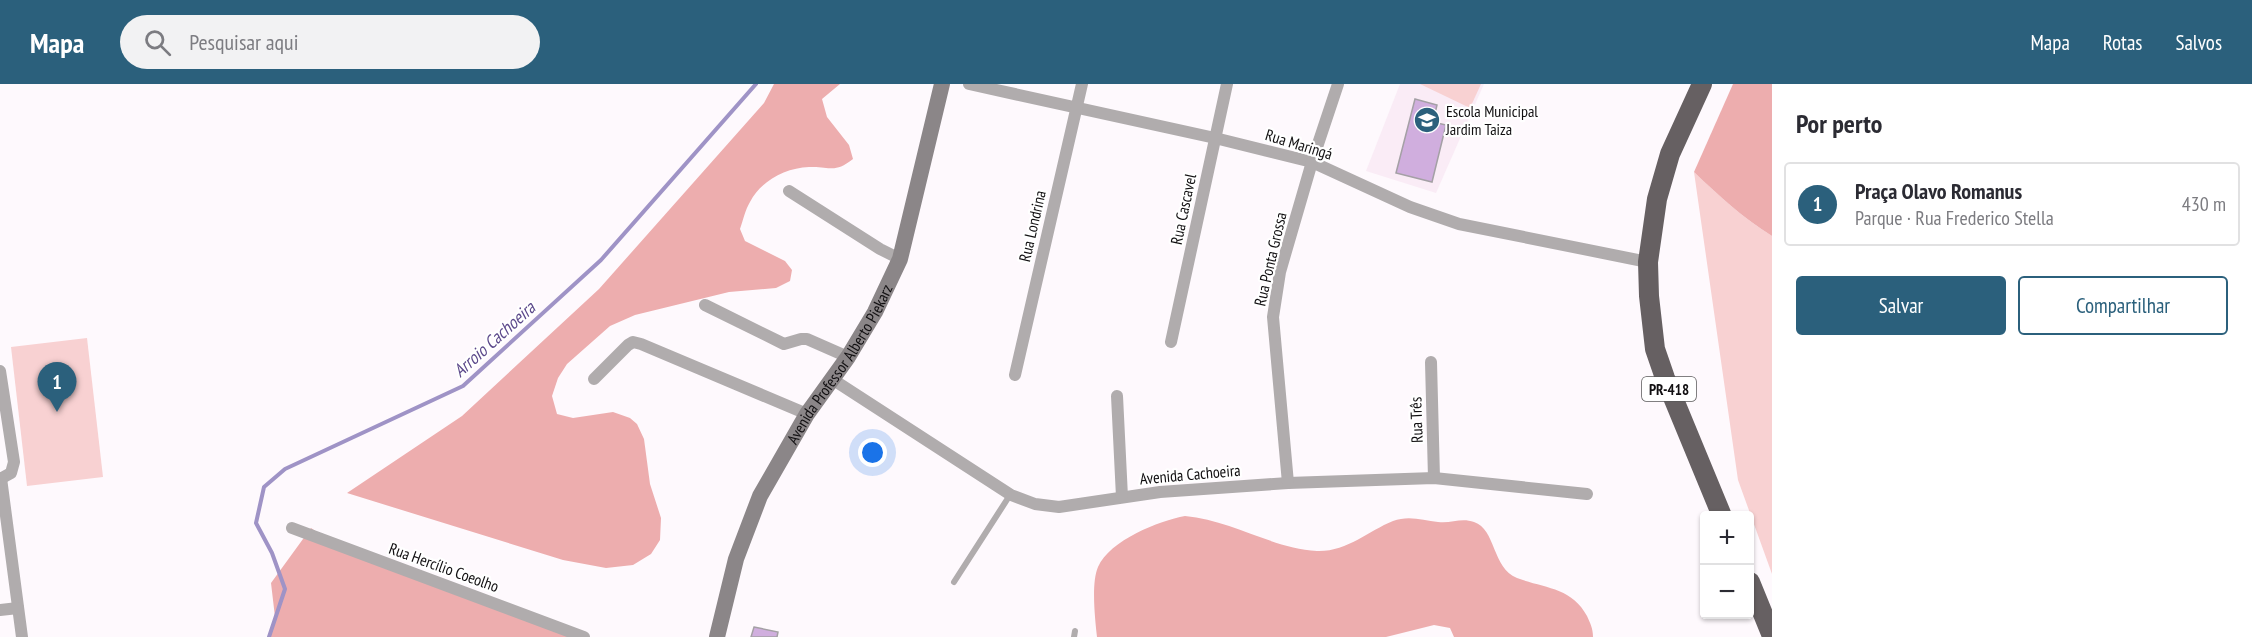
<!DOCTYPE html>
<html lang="pt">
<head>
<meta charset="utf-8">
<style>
  body { margin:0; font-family:"PT Sans Narrow",sans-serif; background:#f2f2f3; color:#2b2b33 }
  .controls { position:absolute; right:18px; bottom:18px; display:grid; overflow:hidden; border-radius:6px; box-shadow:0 2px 4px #0004 }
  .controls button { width:54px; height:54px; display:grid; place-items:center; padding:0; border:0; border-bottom:2px solid #e1e1e2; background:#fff; color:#2b2b33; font:30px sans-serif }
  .you { position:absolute; left:873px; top:369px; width:21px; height:21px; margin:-15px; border:4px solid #fff; border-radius:50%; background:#1a73e8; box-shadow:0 0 0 9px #1a73e833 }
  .badge { display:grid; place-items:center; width:39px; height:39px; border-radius:50%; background:#2b607c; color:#fff; font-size:20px; font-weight:700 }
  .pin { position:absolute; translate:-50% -50px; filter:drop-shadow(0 2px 3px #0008) }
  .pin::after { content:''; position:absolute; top:32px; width:21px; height:18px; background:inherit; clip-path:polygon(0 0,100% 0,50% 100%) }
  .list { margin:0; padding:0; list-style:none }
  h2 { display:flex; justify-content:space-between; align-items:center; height:78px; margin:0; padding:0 24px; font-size:26px }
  h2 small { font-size:20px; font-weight:400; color:#7c7c81 }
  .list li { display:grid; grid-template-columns:39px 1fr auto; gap:18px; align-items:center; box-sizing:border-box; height:84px; margin:0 12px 12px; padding:0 12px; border:2px solid #e1e1e2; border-radius:6px }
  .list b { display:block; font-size:22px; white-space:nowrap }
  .list p { margin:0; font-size:20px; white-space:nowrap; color:#7c7c81 }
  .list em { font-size:20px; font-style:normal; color:#7c7c81 }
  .actions { display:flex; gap:12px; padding:18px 24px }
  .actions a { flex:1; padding:14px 0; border:2px solid #2b607c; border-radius:6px; text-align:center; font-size:21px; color:#2b607c }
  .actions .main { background:#2b607c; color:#fff }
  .icon { flex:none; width:33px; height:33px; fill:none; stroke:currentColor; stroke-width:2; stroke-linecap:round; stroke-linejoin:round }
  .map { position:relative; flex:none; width:1772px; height:553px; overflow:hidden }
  header { display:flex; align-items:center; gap:36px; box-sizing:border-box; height:84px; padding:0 30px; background:#2b607c; color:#fff }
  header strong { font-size:28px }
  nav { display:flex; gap:33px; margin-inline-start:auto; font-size:21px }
  .search { width:420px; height:54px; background:#f2f2f3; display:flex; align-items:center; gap:15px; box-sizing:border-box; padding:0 21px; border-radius:33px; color:#7c7c81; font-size:22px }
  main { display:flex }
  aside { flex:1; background:#fff }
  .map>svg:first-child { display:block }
</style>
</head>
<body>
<header>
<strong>Mapa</strong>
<div class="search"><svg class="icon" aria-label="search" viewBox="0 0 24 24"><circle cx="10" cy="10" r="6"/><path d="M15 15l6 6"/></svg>Pesquisar aqui</div>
<nav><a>Mapa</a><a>Rotas</a><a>Salvos</a></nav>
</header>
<main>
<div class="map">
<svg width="1772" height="553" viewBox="0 0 1772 553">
  <rect width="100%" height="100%" fill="#fef9fd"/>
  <polygon fill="#faecf6" points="1400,0 1484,0 1436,109 1366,87"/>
  <g fill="#f8d1d2">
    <polygon points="1420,0 1481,0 1470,24"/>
    <path d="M1694,88C1719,112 1743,134 1772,152V490L1738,396Z"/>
    <polygon points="87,254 103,393 27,402 11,263"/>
  </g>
  <g fill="#edadae">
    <path d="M774,0H840L822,15L827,33L849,61L853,75C834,90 831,82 809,83C785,84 761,97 750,118C745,126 743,137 740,145L745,157L785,177L792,186L790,197L776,204L729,208L635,231L610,242L567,280L558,294L552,312L557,330L573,334L613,328L630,334L637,340L644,355L650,400L661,434L660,456L651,470L633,481L606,484L563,476L347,409L462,332L599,205L764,19Z"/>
    <path d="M1733,0H1772V152C1743,134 1719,112 1694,88Z"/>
    <path d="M1185,432C1231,436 1271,464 1317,467C1347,468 1368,447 1393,437C1408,431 1423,436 1438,438C1451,440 1461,433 1474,438C1496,445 1492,484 1517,494C1543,504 1572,503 1587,532C1590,539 1593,544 1593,553H1454L1450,544L1434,541L1386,553H1097C1095,535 1091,499 1098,483C1110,456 1159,437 1185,432Z"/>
    <polygon points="311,444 330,457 575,553 268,553 275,533 271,499"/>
  </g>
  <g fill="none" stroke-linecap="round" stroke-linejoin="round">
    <polyline stroke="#9f93c6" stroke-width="4" points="269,553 285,505 272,469 256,439 264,403 285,385 463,302 601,176 756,0"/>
  </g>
  <g fill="#d0aede" stroke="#a4a0a5" stroke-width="1.5">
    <polygon points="1415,15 1437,21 1433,38 1446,41 1432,98 1396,89"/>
    <polygon points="754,543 778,548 777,553 751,553"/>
  </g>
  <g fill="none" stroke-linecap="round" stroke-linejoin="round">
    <g stroke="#b0acad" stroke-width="6">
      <polyline points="954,498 1010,411"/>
      <polyline points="1074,553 1075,547"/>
    </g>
    <g stroke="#b0acad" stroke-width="12">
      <polyline points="969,0 1215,54 1312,78 1410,123 1459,140 1648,178"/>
      <polyline points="789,107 880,165 900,175"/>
      <polyline points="705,221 784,260 801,255 807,255 848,273"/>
      <polyline points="1171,258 1227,0"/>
      <polyline points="1431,278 1434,394"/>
      <polyline points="0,287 14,378 11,389 0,395"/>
      <polyline points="1015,291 1082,0"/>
      <polyline points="594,295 628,261 633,258 641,260 807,330"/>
      <polyline points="832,295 1011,411 1035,420 1059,423 1160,408 1288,399 1434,394 1587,410"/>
      <polyline points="1117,312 1122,413"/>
      <polyline points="1,394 22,553"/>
      <polyline points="1288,399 1273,233 1280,188 1312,78 1338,0"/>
      <polyline points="292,444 584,553"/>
      <polyline points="0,526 18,524"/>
    </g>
    <path stroke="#8b8688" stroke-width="16" id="s1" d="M717,553L736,475L760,412L807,330L848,273L875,228L900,175L942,0"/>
    <g stroke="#666062" stroke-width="20">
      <polyline points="1702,0 1670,70 1657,115 1648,178 1649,212 1655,265 1665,294 1722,432"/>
      <polyline points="1750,498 1772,552"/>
    </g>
  </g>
  <defs>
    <g id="school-disc" transform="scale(1.35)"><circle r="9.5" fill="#2b607c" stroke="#fff"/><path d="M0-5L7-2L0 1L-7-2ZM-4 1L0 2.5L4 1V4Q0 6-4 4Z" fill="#fff"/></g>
  </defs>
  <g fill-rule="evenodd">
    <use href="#school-disc" x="1427" y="36"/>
  </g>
  <g text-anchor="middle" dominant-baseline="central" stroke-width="4.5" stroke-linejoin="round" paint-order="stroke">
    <rect fill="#fff" stroke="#585758" stroke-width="1.5" x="1642" y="293" width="54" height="24" rx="4.5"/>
    <g font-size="15" font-weight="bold" fill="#110f11">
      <text x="1669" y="305">PR-418</text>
    </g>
    <g font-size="16" fill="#110f11" stroke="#fff" text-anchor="start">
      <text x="1446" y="27">Escola Municipal<tspan x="1446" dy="18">Jardim Taiza</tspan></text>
    </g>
    <g font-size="16" fill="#110f11" stroke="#fff">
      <text transform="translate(1299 60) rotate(17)">Rua Maringá</text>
      <text transform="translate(1183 125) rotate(-78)">Rua Cascavel</text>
      <text transform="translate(1032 142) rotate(-77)">Rua Londrina</text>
      <text transform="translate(1270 175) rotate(-77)">Rua Ponta Grossa</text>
      <text stroke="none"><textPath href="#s1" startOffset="302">Avenida Professor Alberto Piekarz</textPath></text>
      <text transform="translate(1416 336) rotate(-92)">Rua Três</text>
      <text transform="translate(1190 390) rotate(-5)">Avenida Cachoeira</text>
      <text transform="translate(444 483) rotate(20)">Rua Hercílio Coeolho</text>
    </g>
    <g font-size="18" font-style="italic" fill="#5c498b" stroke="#fff">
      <text transform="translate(494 255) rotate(-42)">Arroio Cachoeira</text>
    </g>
  </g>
</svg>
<div class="controls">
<button>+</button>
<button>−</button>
</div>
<div class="you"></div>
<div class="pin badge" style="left:57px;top:328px">1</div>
</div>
<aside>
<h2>Por perto<small></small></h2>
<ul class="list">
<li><span class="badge">1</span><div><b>Praça Olavo Romanus</b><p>Parque · Rua Frederico Stella</p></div><em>430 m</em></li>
</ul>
<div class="actions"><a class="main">Salvar</a><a>Compartilhar</a></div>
</aside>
</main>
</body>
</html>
